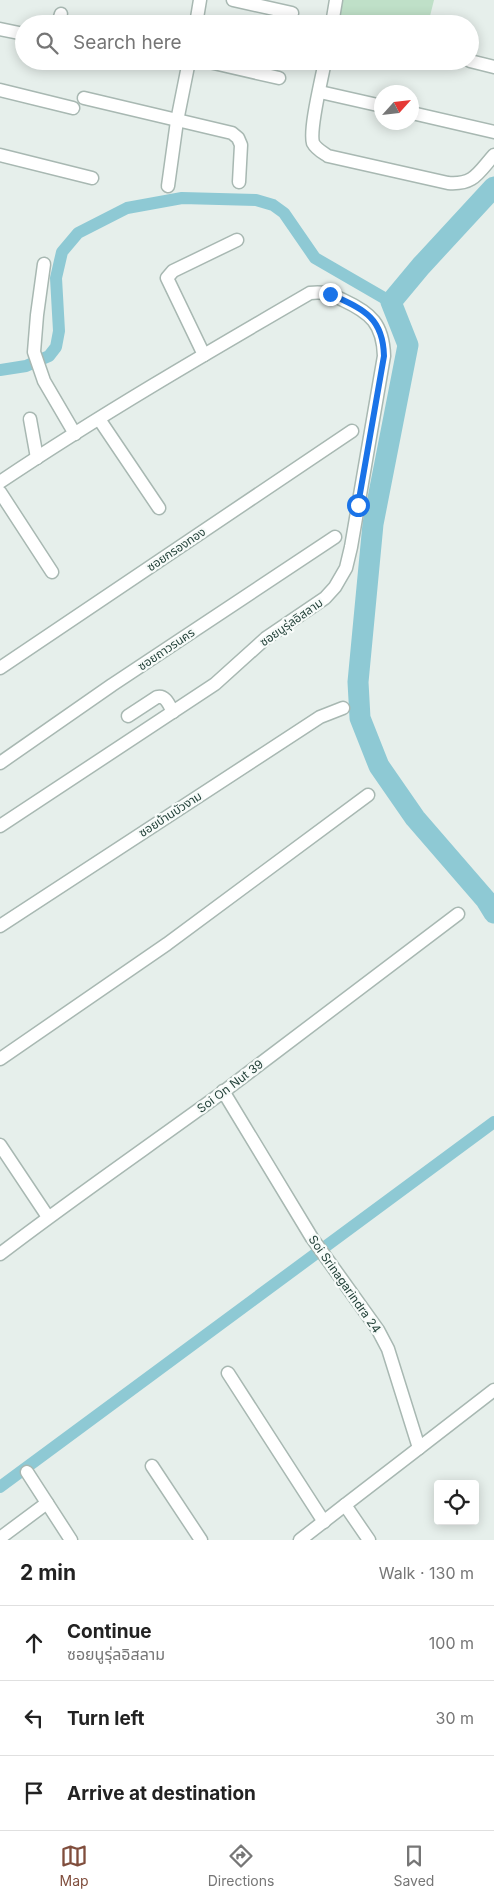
<!DOCTYPE html>
<html lang="en">
<head>
<meta charset="utf-8">
<style>
  body { margin:0; font-family:Inter,"Noto Sans Thai",sans-serif; background:#f6f6f6; color:#222 }
  .controls { position:absolute; right:15px; bottom:15px; display:grid; overflow:hidden; border-radius:5px; box-shadow:0 2px 12px #0003 }
  .controls button { width:45px; height:45px; display:grid; place-items:center; padding:0; border:0; border-bottom:1px solid #e0e0e0; background:#fff; color:#222; font:25px sans-serif }
  .compass { position:absolute; left:374px; top:85px; width:45px; height:45px; border-radius:50%; background:#fff; box-shadow:0 2px 12px #0003; rotate:63deg }
  .stop { position:absolute; width:15px; height:15px; margin:-11px; border:4px solid #1a73e8; border-radius:50%; background:#fff }
  .stop.end { background:#1a73e8; border-color:#fff; box-shadow:0 1px 5px #0008 }
  .list { margin:0; padding:0; list-style:none }
  h2 { display:flex; justify-content:space-between; align-items:center; height:65px; margin:0; padding:0 20px; font-size:21px }
  h2 small { font-size:16px; font-weight:400; color:#767676 }
  .list li { display:grid; grid-template-columns:32px 1fr auto; gap:15px; align-items:center; box-sizing:border-box; height:75px; padding:0 20px; border-top:1px solid #e0e0e0 }
  .list b { display:block; font-size:19px; white-space:nowrap }
  .list p { margin:0; font-size:16px; white-space:nowrap; color:#767676 }
  .list em { font-size:16px; font-style:normal; color:#767676 }
  .icon { flex:none; width:28px; height:28px; fill:none; stroke:currentColor; stroke-width:2; stroke-linecap:round; stroke-linejoin:round }
  .map { position:relative; flex:none; width:494px; height:1540px; overflow:hidden }
  .search { position:absolute; background:#fff; box-shadow:0 2px 12px #0003; left:15px; right:15px; top:15px; height:55px; display:flex; align-items:center; gap:12px; box-sizing:border-box; padding:0 18px; border-radius:28px; color:#767676; font-size:19px }
  .sheet { height:290px; background:#fff }
  nav { display:flex; justify-content:space-around; align-items:center; box-sizing:border-box; height:70px; border-top:1px solid #e0e0e0; background:#fff; font-size:14px; color:#767676 }
  nav a { display:grid; justify-items:center; gap:2px }
  nav .on { color:#804e3d }
  .map>svg:first-child { display:block }
</style>
</head>
<body>
<div class="map">
<svg width="494" height="1540" viewBox="0 0 494 1540">
  <rect width="100%" height="100%" fill="#e6efeb"/>
  <polygon fill="#bfe0c8" points="340,0 434,0 428,24 359,24 341,15"/>
  <g fill="none" stroke-linecap="round" stroke-linejoin="round">
    <g stroke="#8ec9d4" stroke-width="12">
      <polyline points="0,370 26,366 49,356 56,347 59,331 56,278 62,252 78,233 127,208 182,198 256,200 273,205 284,213 315,258 391,302"/>
      <polyline points="0,1487 494,1122"/>
    </g>
    <polyline stroke="#8ec9d4" stroke-width="21" points="494,187 421,266 391,302 408,345 373,524 358,682 360,718 379,766 415,818 486,900 494,913"/>
    <g stroke="#a8b8b2" stroke-width="15">
      <g id="minor">
        <polyline points="233,0 292,13"/>
        <polyline points="58,24 61,14"/>
        <polyline points="196,24 200,0"/>
        <polyline points="332,24 336,0"/>
        <polyline points="0,29 24,34"/>
        <polyline points="205,61 279,78"/>
        <path d="M325,61C322,78 309,129 313,143C316,149 322,152 328,156L448,183C474,185 478,173 494,155"/>
        <polyline points="470,61 494,67"/>
        <polyline points="0,90 73,108"/>
        <polyline points="320,92 382,106"/>
        <polyline points="84,98 232,133 238,138 241,145 239,182"/>
        <polyline points="412,113 494,132"/>
        <polyline points="0,155 92,178"/>
        <polyline points="168,186 177,121 189,61"/>
        <polyline points="44,264 37,315 34,352 44,381 75,434"/>
        <polyline points="204,355 167,278 173,271 237,240"/>
        <polyline points="30,419 37,458"/>
        <polyline points="99,419 159,508"/>
        <path d="M0,482C100,415 205,354 310,293C323,291 331,294 343,300C371,313 383,324 384,356L351,547L346,568L335,587L325,598L266,638L215,684L0,826"/>
        <polyline points="0,492 52,572"/>
        <polyline points="0,668 352,431"/>
        <path d="M128,716L157,697C166,695 169,705 173,712"/>
        <polyline points="0,763 112,685 335,537"/>
        <polyline points="0,926 320,717 343,708"/>
        <polyline points="0,1059 167,944 368,795"/>
        <polyline points="223,1091 312,1238 378,1330 388,1349 419,1448 345,1505 369,1540"/>
        <polyline points="0,1145 48,1217"/>
        <path d="M0,1254C73,1198 149,1146 223,1092C302,1033 380,973 458,914"/>
        <polyline points="228,1373 324,1522"/>
        <polyline points="419,1448 494,1390"/>
        <polyline points="152,1466 201,1540"/>
        <polyline points="27,1472 71,1540"/>
        <polyline points="0,1538 47,1503"/>
        <polyline points="300,1540 345,1505"/>
      </g>
    </g>
    <use href="#minor" stroke="#fff" stroke-width="12"/>
  </g>
  <g fill="none" stroke-linecap="round" stroke-linejoin="round">
    <path stroke="#1a73e8" stroke-width="6" d="M330,294C362,309 383,316 384,356L358,505"/>
  </g>
  <g text-anchor="middle" dominant-baseline="central" stroke-width="4.5" stroke-linejoin="round" paint-order="stroke">
    <g font-size="12" fill="#24423a" stroke="#f7fbf9">
      <text transform="translate(176 549) rotate(-34)">ซอยกรองทอง</text>
      <text transform="translate(291 622) rotate(-35)">ซอยนูรุ่ลอิสลาม</text>
      <text transform="translate(166 649) rotate(-34)">ซอยถาวรนคร</text>
      <text transform="translate(170 814) rotate(-33)">ซอยบ้านบัวงาม</text>
      <text transform="translate(230 1086) rotate(-37)">Soi On Nut 39</text>
      <text transform="translate(345 1284) rotate(55)">Soi Srinagarindra 24</text>
    </g>
  </g>
</svg>
<div class="controls">
<button><svg class="icon" aria-label="locate" viewBox="0 0 24 24"><circle cx="12" cy="12" r="6"/><path d="M12 2v4M12 18v4M2 12h4M18 12h4"/></svg></button>
</div>
<svg class="compass" viewBox="-18 -18 36 36"><path d="M0-13l5 13h-10z" fill="#e53935"/><path d="M0 13l5-13h-10z" fill="#767676"/></svg>
<div class="stop" style="left:358px;top:505px"></div>
<div class="stop end" style="left:330px;top:294px"></div>
<div class="search"><svg class="icon" aria-label="search" viewBox="0 0 24 24"><circle cx="10" cy="10" r="6"/><path d="M15 15l6 6"/></svg>Search here</div>
</div>
<section class="sheet">
<h2>2 min<small>Walk · 130 m</small></h2>
<ul class="list">
<li><svg class="icon" aria-label="ahead" viewBox="0 0 24 24"><path d="M12 20V5M6 11l6-6 6 6"/></svg><div><b>Continue</b><p>ซอยนูรุ่ลอิสลาม</p></div><em>100 m</em></li>
<li><svg class="icon" aria-label="left" viewBox="0 0 24 24"><path d="M17 20v-9H6M10 6l-5 5 5 5"/></svg><div><b>Turn left</b></div><em>30 m</em></li>
<li><svg class="icon" aria-label="arrive" viewBox="0 0 24 24"><path d="M6 21V4h12l-3 4 3 4H6"/></svg><div><b>Arrive at destination</b></div></li>
</ul>
</section>
<nav>
<a class="on"><svg class="icon" aria-label="map" viewBox="0 0 24 24"><path d="M3 6l6-2 6 2 6-2v14l-6 2-6-2-6 2zM9 4v14M15 6v14"/></svg>Map</a>
<a><svg class="icon" aria-label="directions" viewBox="0 0 24 24"><path d="M12 3l9 9-9 9-9-9zM9 14v-3h6M13 9l2 2-2 2"/></svg>Directions</a>
<a><svg class="icon" aria-label="saved" viewBox="0 0 24 24"><path d="M7 4h10v16l-5-4-5 4z"/></svg>Saved</a>
</nav>
</body>
</html>
